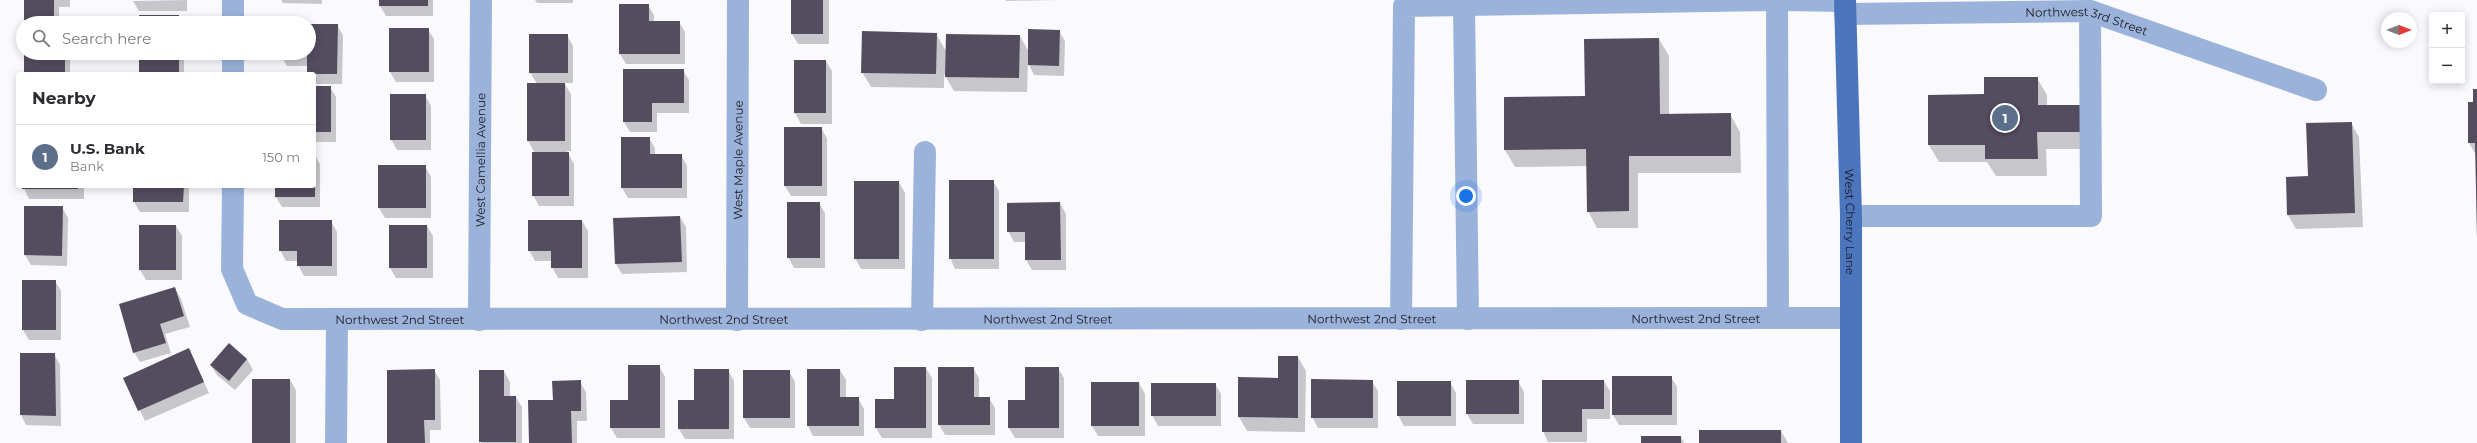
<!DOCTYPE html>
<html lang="en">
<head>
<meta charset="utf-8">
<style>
  body { margin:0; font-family:Montserrat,sans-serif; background:#f2f2f3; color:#2b2b33 }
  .controls { position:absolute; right:12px; top:12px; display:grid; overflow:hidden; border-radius:4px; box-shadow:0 2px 10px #0003 }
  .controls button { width:36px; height:36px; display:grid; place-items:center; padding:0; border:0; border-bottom:1px solid #e1e1e2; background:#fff; color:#2b2b33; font:20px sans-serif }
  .compass { position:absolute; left:2381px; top:12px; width:36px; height:36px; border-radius:50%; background:#fff; box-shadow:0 2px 10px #0003; rotate:90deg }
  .you { position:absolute; left:1466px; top:196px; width:14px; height:14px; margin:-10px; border:3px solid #fff; border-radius:50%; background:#1a73e8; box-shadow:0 0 0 6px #1a73e833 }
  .badge { display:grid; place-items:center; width:26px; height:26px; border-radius:50%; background:#b45309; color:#fff; font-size:13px; font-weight:700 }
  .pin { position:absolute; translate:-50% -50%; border:2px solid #fff; box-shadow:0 1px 4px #0006 }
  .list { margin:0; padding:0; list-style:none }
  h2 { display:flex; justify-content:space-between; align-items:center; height:52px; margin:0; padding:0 16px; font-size:17px }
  h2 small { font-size:13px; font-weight:400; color:#7c7c81 }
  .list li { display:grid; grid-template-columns:26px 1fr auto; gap:12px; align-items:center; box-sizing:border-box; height:64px; padding:0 16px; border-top:1px solid #e1e1e2 }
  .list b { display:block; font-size:15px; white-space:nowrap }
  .list p { margin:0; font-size:13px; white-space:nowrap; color:#7c7c81 }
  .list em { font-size:13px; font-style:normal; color:#7c7c81 }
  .icon { flex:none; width:22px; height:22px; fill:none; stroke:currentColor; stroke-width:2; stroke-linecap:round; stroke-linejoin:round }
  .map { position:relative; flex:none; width:2477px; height:443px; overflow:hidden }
  .search { position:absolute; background:#fff; box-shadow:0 2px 10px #0003; left:16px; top:16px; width:300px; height:44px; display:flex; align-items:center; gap:10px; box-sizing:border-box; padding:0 14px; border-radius:22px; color:#7c7c81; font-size:15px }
  .panel { position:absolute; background:#fff; box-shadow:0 2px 10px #0003; left:16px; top:72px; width:300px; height:116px; border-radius:4px }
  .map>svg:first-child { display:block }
</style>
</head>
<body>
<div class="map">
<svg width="2477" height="443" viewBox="0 0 2477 443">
  <rect width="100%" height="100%" fill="#f9f9fe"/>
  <g fill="#0003">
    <polygon points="25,0 70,0 70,7 59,7 59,23 27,23 25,19"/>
    <polygon points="187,0 187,11 139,11 133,1"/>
    <polygon points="281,0 322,0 322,4 283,3"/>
    <polygon points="380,0 433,0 433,16 386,16 380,6"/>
    <polygon points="535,0 573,0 573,3 537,3"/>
    <polygon points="792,0 829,0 829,44 798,44 792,34"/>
    <polygon points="1006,0 1062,0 1006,1"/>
    <polygon points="620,5 648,5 654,15 654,22 679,22 685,32 685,64 626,64 620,54"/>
    <polygon points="178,16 182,23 140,23"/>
    <polygon points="309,25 337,25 343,35 342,84 314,84 314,74 308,74 308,66 287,66 281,56 281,53 309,53"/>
    <polygon points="428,29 434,39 434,82 396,82 390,72"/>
    <polygon points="1059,31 1065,41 1064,76 1034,75 1028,63 1027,92 954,91 944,74 944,88 871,87 862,72 936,34 946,51 1020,36 1029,52"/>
    <polygon points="567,35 573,46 573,83 564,83 571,94 571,151 567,151 574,164 574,206 539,206 533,195 535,153 528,141 528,84 537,84 530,72"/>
    <polygon points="1659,39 1669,56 1669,115 1730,114 1740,132 1741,173 1638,173 1638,228 1597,228 1588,211 1587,166 1515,167 1505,150 1586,97"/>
    <rect x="25" y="53" width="45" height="21"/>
    <rect x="140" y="53" width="44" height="21"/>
    <polygon points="795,61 826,61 832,71 832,124 801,124 795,113"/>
    <polygon points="624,70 683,70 689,80 689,113 657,113 657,132 630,132 624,122"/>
    <polygon points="2037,78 2047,95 2047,106 2082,106 2092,149 2046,149 2047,176 1996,176 1987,162 1939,162 1929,145 1985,95"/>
    <polygon points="314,87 330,87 336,97 336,142 314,142"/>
    <polygon points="2477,90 2477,238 2476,155 2469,143"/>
    <polygon points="425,95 431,106 431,150 397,150 391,139"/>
    <polygon points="2351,123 2359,137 2363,227 2296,229 2288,215"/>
    <polygon points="821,128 827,138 827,196 791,196 785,186"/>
    <polygon points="622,138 649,138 655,148 655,155 681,155 687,166 687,198 628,198 622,188"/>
    <polygon points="314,153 320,164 320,207 282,207 276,197 276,186 314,186"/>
    <polygon points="379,166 425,166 431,177 431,218 385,218 379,208"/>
    <polygon points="993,181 999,191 999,269 955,269 950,258"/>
    <polygon points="899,182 905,193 905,269 861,269 855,258"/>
    <polygon points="23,186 84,186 84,199 29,199"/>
    <polygon points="134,186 189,186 189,212 140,212 134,202"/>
    <polygon points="819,203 825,213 825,268 794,268 788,257"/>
    <polygon points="1060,203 1066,214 1066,270 1032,270 1026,260 1026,242 1014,242 1008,231"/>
    <polygon points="25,207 62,207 68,218 67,266 31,265 25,255"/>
    <polygon points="680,217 686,227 687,272 622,274 616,264"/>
    <polygon points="331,221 337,232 337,276 304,276 298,265 298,261 286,261 280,250"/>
    <polygon points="582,221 588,231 588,278 558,278 552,267 552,261 535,261 529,250"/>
    <polygon points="176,226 182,236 182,280 146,280 140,270"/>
    <polygon points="427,226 433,236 433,278 396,278 390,268"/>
    <polygon points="55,281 61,291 61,340 29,340 23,330"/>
    <polygon points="175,288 181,299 190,327 165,334 171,353 140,362 134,352"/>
    <polygon points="229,344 247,359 253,370 235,390 217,375 211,365"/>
    <polygon points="189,350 209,393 145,421 125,378"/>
    <polygon points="54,354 60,365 61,426 26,425 21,415"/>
    <polygon points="1298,357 1306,371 1305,432 1247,431 1239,417 1239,378 1279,379"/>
    <polygon points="659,366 665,377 665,438 617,438 611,428 611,401 629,401"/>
    <polygon points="926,368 932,378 932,438 882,438 876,428 895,400"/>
    <polygon points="939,368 973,368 979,378 979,398 989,398 995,408 995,435 945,435 939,425"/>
    <polygon points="1058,368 1064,378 1064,438 1015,438 1009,428 1009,401 1026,401"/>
    <polygon points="434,370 440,380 441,430 430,430 430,443 388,443"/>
    <polygon points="728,370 734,381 734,439 685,439 679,429"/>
    <polygon points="840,370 846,380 846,398 858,398 864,409 864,436 813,436 808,426"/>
    <polygon points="504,371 510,382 510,397 516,397 522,407 522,443 481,443"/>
    <polygon points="789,371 795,382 795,428 750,428 744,418"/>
    <polygon points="1671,377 1677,387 1677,425 1619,425 1613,415"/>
    <polygon points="290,380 296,390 296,443 253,443"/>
    <polygon points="1372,381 1378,391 1378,428 1318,428 1312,417"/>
    <polygon points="1518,381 1524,392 1524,424 1473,424 1467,414"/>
    <polygon points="1604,381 1610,391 1610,419 1587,419 1587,442 1548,442 1543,431"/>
    <polygon points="580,382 586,392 587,421 577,421 577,443 530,443 554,401"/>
    <polygon points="1450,382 1456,393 1456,426 1404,426 1398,415"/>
    <polygon points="1139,383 1145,394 1145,436 1098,436 1092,426"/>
    <polygon points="1215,384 1221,394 1221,426 1158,426 1152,415"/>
    <polygon points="1781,431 1788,443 1700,443"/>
    <polygon points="1681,437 1684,443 1642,443"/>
  </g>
  <g fill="#544c5f">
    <rect x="24" y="0" width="30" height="20"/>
    <rect x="379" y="0" width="49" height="6"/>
    <rect x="791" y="0" width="32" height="34"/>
    <polygon points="619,4 649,4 649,21 680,21 680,54 619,54"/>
    <rect x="139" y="15" width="40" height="8"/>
    <polygon points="309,24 338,24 337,74 307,74 307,56 280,56 280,53 309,53"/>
    <rect x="389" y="28" width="40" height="44"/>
    <polygon points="1028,29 1060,30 1059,66 1028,65"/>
    <polygon points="862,31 937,33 936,74 861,73"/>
    <rect x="529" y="34" width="39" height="39"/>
    <polygon points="946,34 1020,35 1019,78 945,77"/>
    <polygon points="1659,38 1660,114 1731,113 1731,156 1629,156 1629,211 1587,212 1586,149 1504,150 1504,97 1585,96 1584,39"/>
    <rect x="24" y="53" width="41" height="21"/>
    <rect x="139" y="53" width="40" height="21"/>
    <rect x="794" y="60" width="32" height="53"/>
    <polygon points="623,69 684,69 684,103 652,103 652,122 623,122"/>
    <polygon points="1984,77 2038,77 2038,105 2083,105 2083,132 2037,132 2038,159 1985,159 1985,145 1928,145 1928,95 1984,94"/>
    <rect x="527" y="83" width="38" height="58"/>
    <rect x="314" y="86" width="17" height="46"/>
    <polygon points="2473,89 2477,89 2477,237 2475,143 2468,143 2468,102 2473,102"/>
    <rect x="390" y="94" width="36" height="46"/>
    <polygon points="2352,122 2355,213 2287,215 2286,177 2308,176 2306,123"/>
    <rect x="784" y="127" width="38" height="59"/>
    <polygon points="621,137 650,137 650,154 682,154 682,188 621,188"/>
    <rect x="532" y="152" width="37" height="44"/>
    <rect x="378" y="165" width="48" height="43"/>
    <rect x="949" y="180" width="45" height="79"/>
    <rect x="854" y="181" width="45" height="78"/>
    <rect x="22" y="186" width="56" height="3"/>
    <polygon points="133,186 184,186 183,202 133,202"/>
    <rect x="275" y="186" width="40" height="11"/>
    <rect x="787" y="202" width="33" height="56"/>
    <polygon points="1060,202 1061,260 1025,260 1025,232 1007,232 1007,203"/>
    <polygon points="24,206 63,206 62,256 24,255"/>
    <polygon points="680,216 682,262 615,264 613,218"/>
    <polygon points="279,220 332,220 332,266 297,266 297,251 279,251"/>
    <polygon points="528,220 582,220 582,268 551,268 551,251 528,251"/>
    <rect x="139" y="225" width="37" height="45"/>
    <rect x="389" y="225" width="38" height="43"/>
    <rect x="22" y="280" width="34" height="50"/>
    <polygon points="175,287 184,316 160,324 166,343 133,353 119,304"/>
    <polygon points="229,343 247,359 229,381 210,365"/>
    <polygon points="189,348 204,382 138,411 123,378"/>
    <polygon points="20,353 55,353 56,416 20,415"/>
    <polygon points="1278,356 1298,356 1298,418 1238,417 1238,377 1278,378"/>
    <polygon points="628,365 660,365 660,428 610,428 610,400 628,400"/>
    <polygon points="894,367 926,367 926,428 875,428 875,399 894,399"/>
    <polygon points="938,367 974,367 974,397 990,397 990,425 938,425"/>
    <polygon points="1025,367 1059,367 1059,428 1008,428 1008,400 1025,400"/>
    <polygon points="435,369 435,420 424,420 425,443 387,443 387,370"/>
    <polygon points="694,369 729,369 729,429 678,429 678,400 694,400"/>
    <polygon points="807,369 840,369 840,397 859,397 859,426 807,426"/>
    <polygon points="479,370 504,370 504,396 516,396 516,442 479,442"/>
    <rect x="743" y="370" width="47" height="48"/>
    <rect x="1612" y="376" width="60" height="39"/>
    <rect x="252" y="379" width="38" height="64"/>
    <polygon points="1311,379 1373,380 1373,418 1311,418"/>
    <polygon points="581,380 581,411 571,411 572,443 529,443 528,400 553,400 552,381"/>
    <rect x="1466" y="380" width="53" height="34"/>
    <polygon points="1542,380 1604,380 1604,409 1582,409 1582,432 1542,432"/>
    <rect x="1397" y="381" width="54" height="35"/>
    <rect x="1091" y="382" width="48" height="44"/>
    <rect x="1151" y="383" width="65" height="33"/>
    <rect x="1699" y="430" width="82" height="13"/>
    <rect x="1641" y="436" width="40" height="7"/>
  </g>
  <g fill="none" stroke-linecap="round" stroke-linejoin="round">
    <g stroke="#9bb3db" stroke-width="22">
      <polyline points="1777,0 1778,318"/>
      <polyline points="1782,0 1845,1"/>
      <polyline points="1464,5 1468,319"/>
      <path id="s1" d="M1845,14L2090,11L2316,90"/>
      <polyline points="233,23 233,0"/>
      <polyline points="233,74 233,53"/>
      <path id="s2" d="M233,186L232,269L247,304L282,319L1851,318"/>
      <polyline points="1851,216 2091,216 2090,11"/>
      <polyline points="1401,319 1404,6 1772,0"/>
      <path id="s3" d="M479,320L481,0"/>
      <path id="s4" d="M737,320L738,0"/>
      <polyline points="922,320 925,152"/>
      <polyline points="336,443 337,320"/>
    </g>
    <path stroke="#4b75bd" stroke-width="22" id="s5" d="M1845,0L1851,216V443"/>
  </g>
  <g text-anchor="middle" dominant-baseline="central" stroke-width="4" stroke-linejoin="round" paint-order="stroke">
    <g font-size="12" fill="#1a1a22" stroke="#fff">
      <text stroke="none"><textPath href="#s1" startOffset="243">Northwest 3rd Street</textPath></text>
      <text stroke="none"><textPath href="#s3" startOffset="160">West Camellia Avenue</textPath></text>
      <text stroke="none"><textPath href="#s4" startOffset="160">West Maple Avenue</textPath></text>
      <text stroke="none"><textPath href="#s5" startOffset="222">West Cherry Lane</textPath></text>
      <text stroke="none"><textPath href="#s2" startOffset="1249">Northwest 2nd Street</textPath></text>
      <text stroke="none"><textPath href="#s2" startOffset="1573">Northwest 2nd Street</textPath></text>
      <text stroke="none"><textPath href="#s2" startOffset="277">Northwest 2nd Street</textPath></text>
      <text stroke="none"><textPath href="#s2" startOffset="601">Northwest 2nd Street</textPath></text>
      <text stroke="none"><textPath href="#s2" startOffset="925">Northwest 2nd Street</textPath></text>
    </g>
  </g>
</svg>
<div class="controls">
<button>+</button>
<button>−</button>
</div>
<svg class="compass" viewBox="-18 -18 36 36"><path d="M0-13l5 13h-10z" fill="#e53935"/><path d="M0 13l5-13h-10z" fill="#7c7c81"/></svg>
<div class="you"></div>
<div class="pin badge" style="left:2005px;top:118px;background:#5c6f8a">1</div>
<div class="search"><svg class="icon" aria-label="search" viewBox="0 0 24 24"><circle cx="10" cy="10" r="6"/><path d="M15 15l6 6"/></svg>Search here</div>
<section class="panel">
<h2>Nearby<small></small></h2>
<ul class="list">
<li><span class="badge" style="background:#5c6f8a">1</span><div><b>U.S. Bank</b><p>Bank</p></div><em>150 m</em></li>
</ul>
</section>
</div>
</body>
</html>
